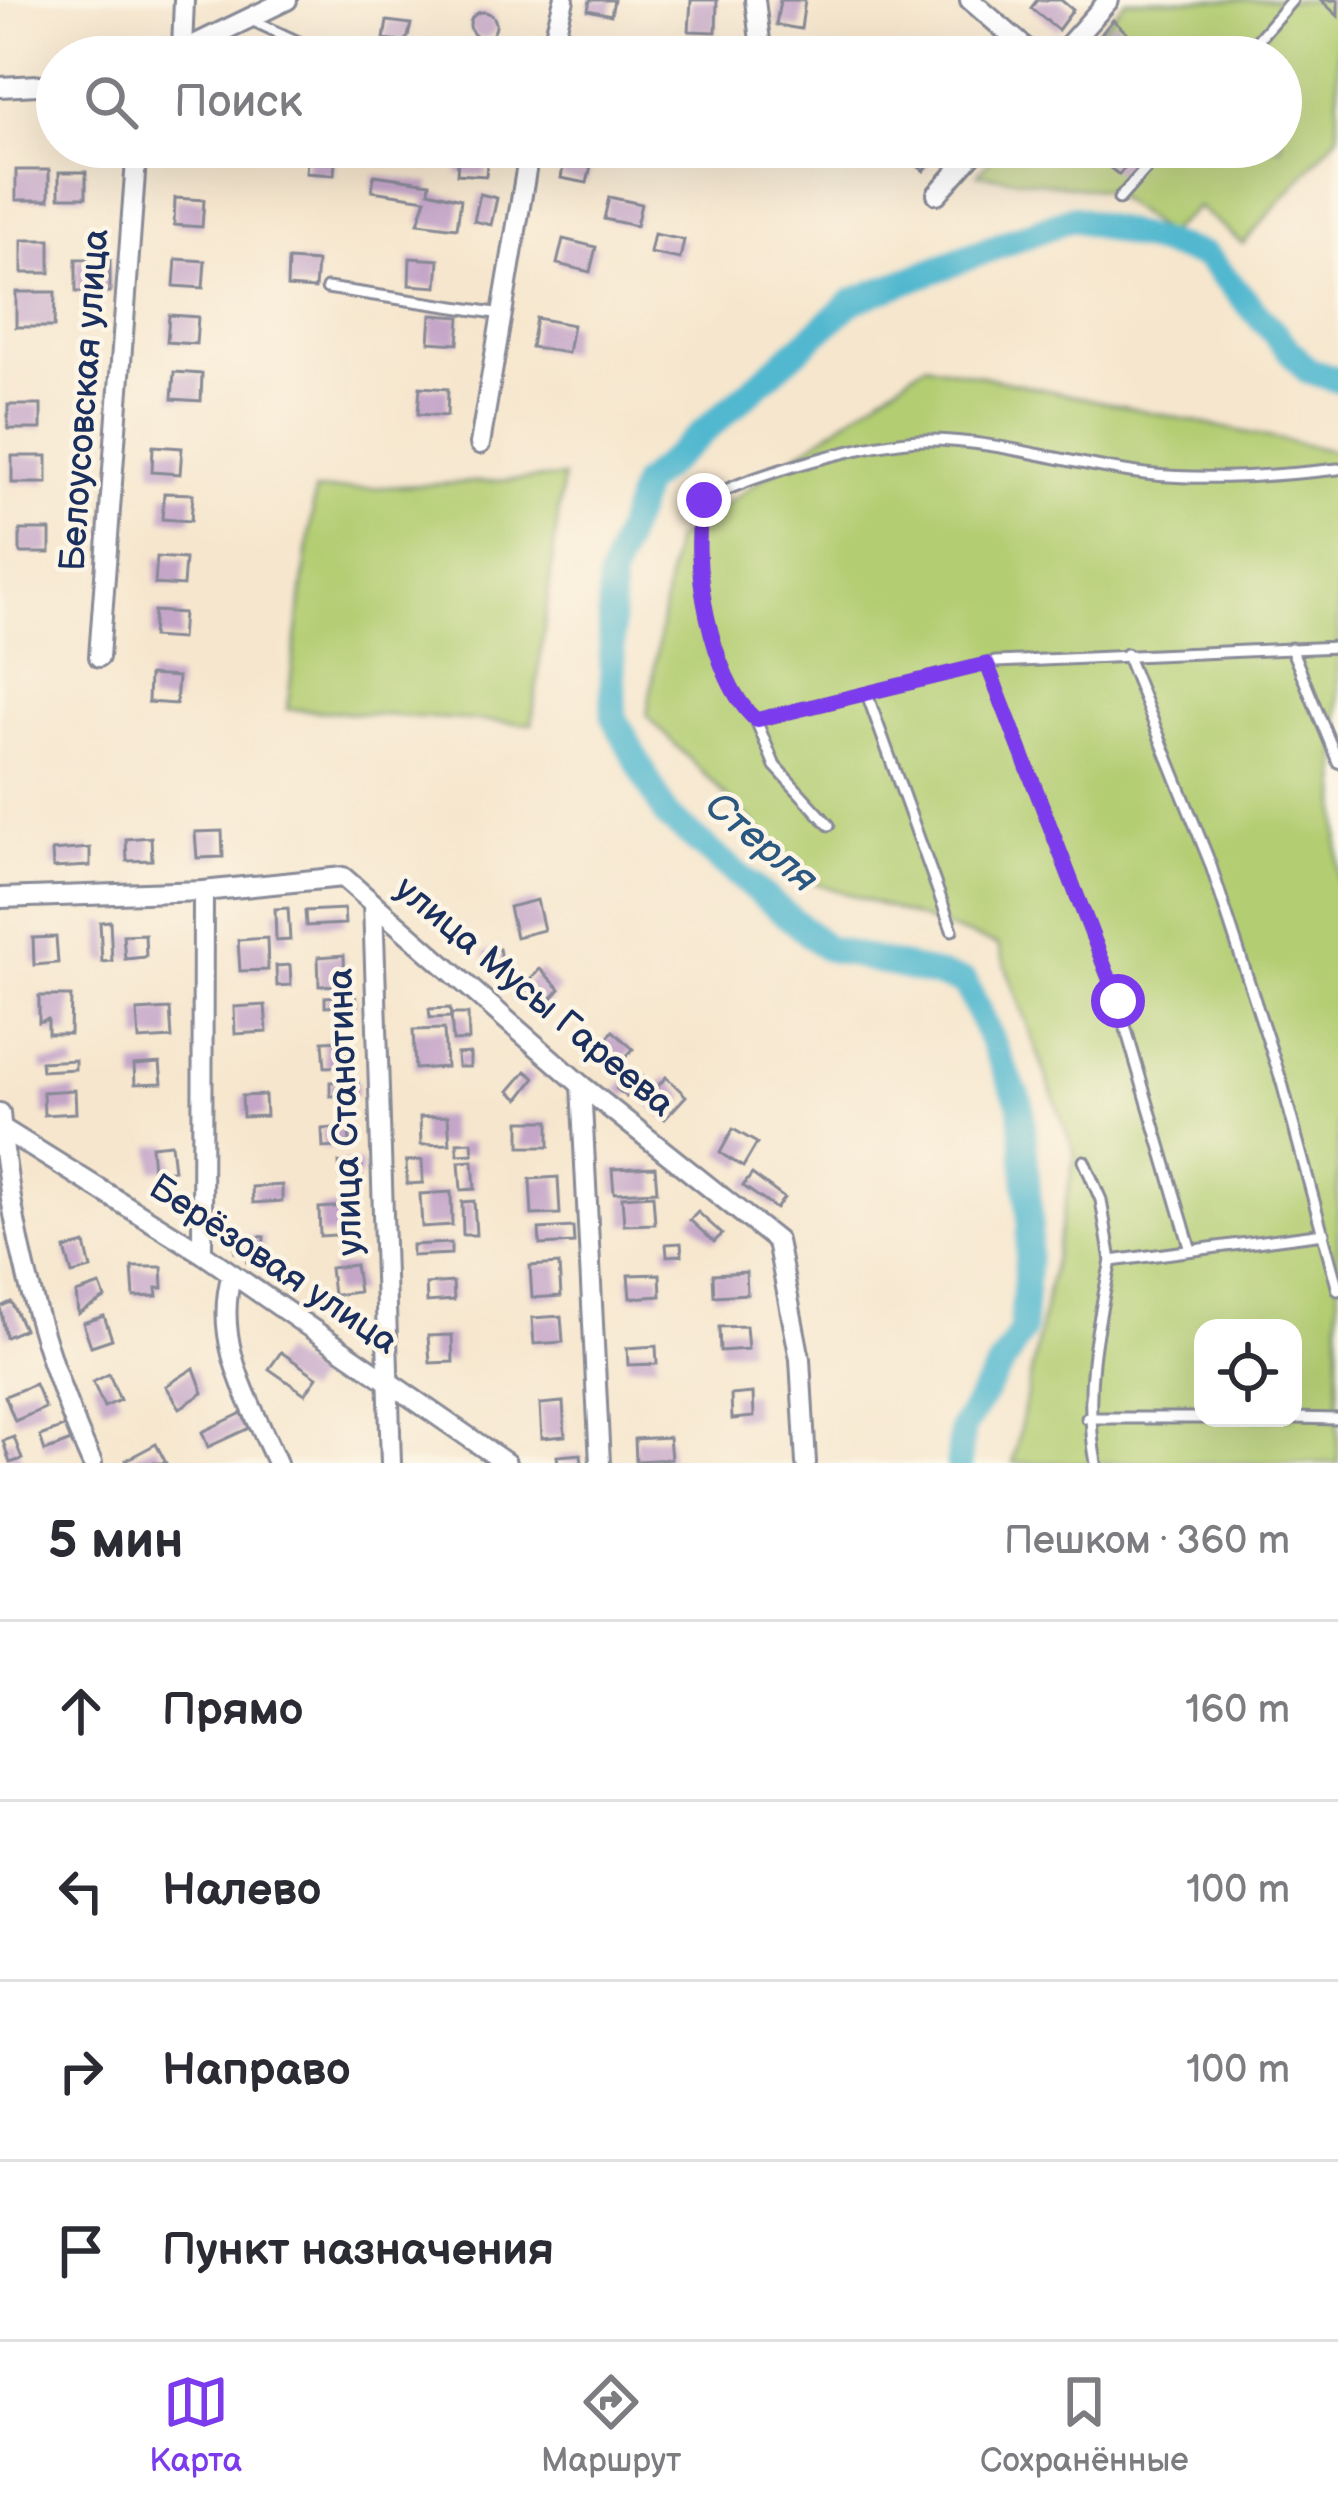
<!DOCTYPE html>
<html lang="ru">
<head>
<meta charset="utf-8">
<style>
  body { margin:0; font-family:"Balsamiq Sans",sans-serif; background:#f7f7f7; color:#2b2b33 }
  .controls { position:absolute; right:36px; bottom:36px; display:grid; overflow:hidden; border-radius:24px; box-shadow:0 12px 48px #0002 }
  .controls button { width:108px; height:108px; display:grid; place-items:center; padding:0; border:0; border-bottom:3px solid #e1e1e2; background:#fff; color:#2b2b33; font:60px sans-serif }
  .stop { position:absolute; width:36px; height:36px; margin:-27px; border:9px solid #7c3aed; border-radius:50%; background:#fff }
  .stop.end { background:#7c3aed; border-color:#fff; box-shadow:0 3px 12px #0008 }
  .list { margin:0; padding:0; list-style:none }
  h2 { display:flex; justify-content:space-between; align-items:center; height:156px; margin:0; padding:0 48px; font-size:51px }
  h2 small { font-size:39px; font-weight:400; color:#7c7c81 }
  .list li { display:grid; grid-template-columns:78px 1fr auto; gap:36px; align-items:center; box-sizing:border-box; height:180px; padding:0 48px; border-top:3px solid #e1e1e2 }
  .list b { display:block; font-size:45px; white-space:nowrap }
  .list em { font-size:39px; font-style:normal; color:#7c7c81 }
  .icon { flex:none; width:66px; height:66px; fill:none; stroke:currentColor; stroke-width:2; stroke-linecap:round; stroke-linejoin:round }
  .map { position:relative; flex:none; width:1338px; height:1463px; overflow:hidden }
  .search { position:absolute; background:#fff; box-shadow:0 12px 48px #0002; left:36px; right:36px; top:36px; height:132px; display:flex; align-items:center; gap:30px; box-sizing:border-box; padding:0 42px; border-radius:66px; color:#7c7c81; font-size:45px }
  .sheet { height:876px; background:#fff }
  nav { display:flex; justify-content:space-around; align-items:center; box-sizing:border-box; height:168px; border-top:3px solid #e1e1e2; background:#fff; font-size:33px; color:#7c7c81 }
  nav a { display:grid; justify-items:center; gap:6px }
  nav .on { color:#7c3aed }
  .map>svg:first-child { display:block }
</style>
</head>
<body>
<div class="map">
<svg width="1338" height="1463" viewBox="0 0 1338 1463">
  <rect width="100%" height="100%" fill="#fcf5e5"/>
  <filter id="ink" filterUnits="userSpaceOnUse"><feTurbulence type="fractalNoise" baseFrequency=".00833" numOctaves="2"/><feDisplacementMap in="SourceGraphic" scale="24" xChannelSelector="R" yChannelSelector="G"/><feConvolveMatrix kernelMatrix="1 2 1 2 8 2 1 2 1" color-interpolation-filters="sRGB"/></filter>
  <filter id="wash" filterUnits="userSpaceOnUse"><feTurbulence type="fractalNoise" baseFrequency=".004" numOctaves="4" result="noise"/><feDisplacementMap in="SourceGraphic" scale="48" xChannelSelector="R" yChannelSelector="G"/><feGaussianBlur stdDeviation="2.7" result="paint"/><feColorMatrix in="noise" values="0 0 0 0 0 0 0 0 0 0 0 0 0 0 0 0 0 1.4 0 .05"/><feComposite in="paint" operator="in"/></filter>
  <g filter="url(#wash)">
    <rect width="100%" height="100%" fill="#f6e6cd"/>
    <g fill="#b3cd72" stroke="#677e68" stroke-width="3" fill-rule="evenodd">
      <polygon points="1126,0 1338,0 1338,135 1243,244 1198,207 1166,234 1108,191 978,174 1001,147 1281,147 1281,57 1077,57"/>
      <path d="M925,364L1338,452V1463H1013L1075,1155L998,945L810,881L647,716L674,541ZM1203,1328H1293V1418H1203Z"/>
      <polygon points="563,477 532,724 287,709 315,491"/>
    </g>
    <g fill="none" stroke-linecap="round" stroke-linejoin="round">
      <polyline stroke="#51b8cf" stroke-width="27" points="959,1463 962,1429 1022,1331 1030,1222 1021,1105 965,982 826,948 666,815 614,717 610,579 644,484 853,301 1072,218 1206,256 1307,370 1338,380"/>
    </g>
    <g id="blocks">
      <g fill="#c5a6c9">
        <polygon points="590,0 614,0 611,15 588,10"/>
        <polygon points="691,0 717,0 716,32 689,31"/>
        <polygon points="780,0 805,0 801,29 776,25"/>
        <polygon points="1037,0 1061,0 1073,10 1058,30 1031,8"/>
        <polygon points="1321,0 1338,0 1338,16"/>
        <circle cx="483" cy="25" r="13"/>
        <polygon points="1113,20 1127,33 1111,51 1097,39"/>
        <polygon points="387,21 411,24 408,37 403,42 384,39"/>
        <polygon points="587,50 615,55 615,57 586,57"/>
        <polygon points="308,147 336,149 334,175 306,173"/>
        <polygon points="459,147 488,150 486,176 457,174"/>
        <polygon points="606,147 634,147 630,163 604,155"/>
        <polygon points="902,147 943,147 924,171 899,152"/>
        <polygon points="1110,147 1137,152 1119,175 1100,160"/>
        <polygon points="565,157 592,162 587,183 561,178"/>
        <rect x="16" y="170" width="33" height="30"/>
        <rect x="59" y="172" width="27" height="25"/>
        <polygon points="374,175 430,183 429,191 461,199 457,228 418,223 426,199 372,191"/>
        <polygon points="480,194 497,198 491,225 474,221"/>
        <polygon points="609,197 641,204 636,226 604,219"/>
        <polygon points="175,198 204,200 202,227 174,225"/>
        <polygon points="654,234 684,240 680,259 650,253"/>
        <polygon points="563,239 596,247 590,272 557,264"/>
        <rect x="22" y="240" width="28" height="33"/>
        <polygon points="410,258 439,260 437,287 409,285"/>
        <rect x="76" y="259" width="34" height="33"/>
        <polygon points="176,259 205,261 203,288 174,286"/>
        <polygon points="288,260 317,262 315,289 287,287"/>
        <polygon points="16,292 55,292 54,327 16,327"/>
        <polygon points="169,315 198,317 196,344 167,342"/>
        <polygon points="431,315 460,317 458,344 429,342"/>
        <polygon points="536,318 573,325 568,353 531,347"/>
        <polygon points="174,372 202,374 201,401 172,399"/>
        <polygon points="420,387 448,389 447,416 418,414"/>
        <rect x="8" y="405" width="33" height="24"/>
        <polygon points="153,446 182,448 180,474 152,472"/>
        <rect x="12" y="456" width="35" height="27"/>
        <polygon points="164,493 193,494 191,521 162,519"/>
        <rect x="20" y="530" width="30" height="23"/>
        <polygon points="157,557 185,559 183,586 155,584"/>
        <polygon points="154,611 183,613 181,639 152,637"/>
        <polygon points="149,675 178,677 176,704 148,702"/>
        <polygon points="222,831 223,857 197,858 195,832"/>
        <polygon points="151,837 152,860 127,861 126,839"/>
        <polygon points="90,848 90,866 53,868 52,851"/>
        <polygon points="537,900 544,930 516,937 509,907"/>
        <polygon points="288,908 290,940 276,941 275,909"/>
        <polygon points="344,909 345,924 306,926 305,911"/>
        <polygon points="110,921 112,961 102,962 100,922"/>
        <polygon points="145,934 146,957 125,959 123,935"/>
        <polygon points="56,937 58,963 34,965 33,938"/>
        <polygon points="267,938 268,970 240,971 238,940"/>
        <polygon points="499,949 502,964 486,966 484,952"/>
        <polygon points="344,955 345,985 319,986 318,957"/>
        <polygon points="290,965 291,985 277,986 276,966"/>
        <polygon points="540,969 560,989 543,1008 522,988"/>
        <polygon points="355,995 356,1005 325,1007 325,997"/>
        <polygon points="39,996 71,996 70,1034 48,1034 48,1019 39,1022"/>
        <polygon points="265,1005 267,1032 235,1034 234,1007"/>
        <polygon points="450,1008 451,1017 430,1018 429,1009"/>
        <polygon points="170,1009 172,1038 139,1040 137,1011"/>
        <polygon points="451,1014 468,1014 469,1040 453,1041"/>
        <polygon points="444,1029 446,1067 415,1069 413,1030"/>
        <polygon points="613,1031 633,1049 614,1070 595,1052"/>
        <polygon points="345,1040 346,1066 325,1067 323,1041"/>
        <polygon points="470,1053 470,1067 458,1067 457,1054"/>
        <polygon points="75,1060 75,1069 42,1071 41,1062"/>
        <polygon points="160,1063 162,1083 135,1084 134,1065"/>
        <polygon points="634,1070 643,1077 626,1097 617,1089"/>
        <polygon points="526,1071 535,1078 519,1099 509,1091"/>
        <polygon points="666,1077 686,1096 665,1119 645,1101"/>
        <polygon points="358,1081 358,1095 330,1096 330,1082"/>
        <polygon points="75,1090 76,1113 44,1115 43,1092"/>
        <polygon points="265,1095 266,1116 243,1117 242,1096"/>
        <polygon points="448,1116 450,1144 421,1145 420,1117"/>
        <rect x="520" y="1121" width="29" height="26"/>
        <polygon points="349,1127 350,1146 323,1148 322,1129"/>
        <polygon points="733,1129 757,1143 743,1167 720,1153"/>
        <polygon points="472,1142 473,1154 458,1155 457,1143"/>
        <polygon points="171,1144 174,1170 153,1171 151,1146"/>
        <polygon points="422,1160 423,1183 407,1184 406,1161"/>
        <polygon points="473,1161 475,1189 461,1190 459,1162"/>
        <polygon points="361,1162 362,1176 340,1177 339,1163"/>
        <polygon points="655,1167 657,1191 614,1193 612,1169"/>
        <polygon points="752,1174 784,1198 776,1209 743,1186"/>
        <polygon points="558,1177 560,1214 532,1215 530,1179"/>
        <polygon points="282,1185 282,1201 253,1203 252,1187"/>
        <polygon points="451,1192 452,1225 422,1227 420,1194"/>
        <polygon points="653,1195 655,1224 624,1225 622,1197"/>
        <polygon points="474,1201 476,1235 463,1235 462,1202"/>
        <polygon points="348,1206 350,1234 320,1236 319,1208"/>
        <polygon points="698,1212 722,1234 714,1242 690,1220"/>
        <polygon points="573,1227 574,1243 540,1245 539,1229"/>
        <polygon points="236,1235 264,1237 262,1263 247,1262 250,1253 235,1252"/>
        <polygon points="451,1243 451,1254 412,1256 412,1245"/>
        <polygon points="681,1243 682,1255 667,1256 666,1244"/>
        <polygon points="85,1244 91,1269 72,1274 65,1249"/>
        <polygon points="559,1264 561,1296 532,1298 530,1266"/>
        <polygon points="355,1265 359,1292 333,1295 330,1268"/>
        <polygon points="132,1267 162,1267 163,1288 156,1288 157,1296 134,1297"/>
        <polygon points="746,1272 747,1294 714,1296 713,1274"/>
        <polygon points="660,1274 661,1296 630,1298 628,1275"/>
        <polygon points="453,1282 454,1300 427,1302 426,1284"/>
        <polygon points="100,1285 105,1298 78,1314 76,1293"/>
        <polygon points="11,1302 24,1329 6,1337 0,1307"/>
        <polygon points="104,1316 112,1339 91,1346 83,1323"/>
        <polygon points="561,1316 563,1342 534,1344 532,1318"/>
        <polygon points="746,1326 748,1349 720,1351 719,1327"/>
        <polygon points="452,1335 453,1362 430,1363 428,1336"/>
        <polygon points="656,1346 657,1364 628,1365 627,1348"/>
        <polygon points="281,1352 317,1377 305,1394 269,1369"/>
        <polygon points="194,1368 203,1393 180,1408 166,1386"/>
        <polygon points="109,1374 120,1400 104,1407 93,1382"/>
        <polygon points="35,1384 45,1408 15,1421 5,1396"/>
        <polygon points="753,1393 754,1417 732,1419 731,1395"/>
        <polygon points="563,1402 565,1436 542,1438 540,1404"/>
        <polygon points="242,1413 249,1428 208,1447 202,1432"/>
        <polygon points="66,1426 71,1441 45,1451 40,1436"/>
        <polygon points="14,1437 22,1459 10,1463 3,1441"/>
        <polygon points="669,1437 671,1459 636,1461 635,1439"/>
        <polygon points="156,1444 166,1463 127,1463 126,1460"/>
        <polygon points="581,1454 582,1463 558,1463 557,1456"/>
      </g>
    </g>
  </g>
  <g filter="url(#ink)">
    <use href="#blocks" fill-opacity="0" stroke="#888a96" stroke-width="3"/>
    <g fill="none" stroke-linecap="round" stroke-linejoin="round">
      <g stroke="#888a96" stroke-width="15">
        <g id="service">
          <polyline points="249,19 331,57"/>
          <polyline points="1243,57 1292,0"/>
          <polyline points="1119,199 1165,147"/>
          <polyline points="327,288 502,314"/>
          <polyline points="1291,648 1338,762"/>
          <polyline points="1126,654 1210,863 1282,1083 1338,1290"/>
          <polyline points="987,664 1118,1002 1190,1247"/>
          <polyline points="867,694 952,930"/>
          <path d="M756,720C712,681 687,556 704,501C748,475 875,440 926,440C999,440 1072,465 1145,474C1208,481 1275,476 1338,469"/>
          <polyline points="829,825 775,766 756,720 995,662 1338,647"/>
          <polyline points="1084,1161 1101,1200 1111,1261"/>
          <polyline points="1087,1418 1203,1418"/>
          <polyline points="1292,1418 1338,1419"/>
          <path d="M1096,1463C1083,1393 1096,1330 1111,1261L1324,1233"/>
        </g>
      </g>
      <g stroke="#888a96" stroke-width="24">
        <g id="minor">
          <polyline points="755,0 760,41"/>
          <polyline points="970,0 1036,57"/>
          <polyline points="182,49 184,0"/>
          <polyline points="169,57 287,0"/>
          <polyline points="549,57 564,0"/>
          <polyline points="1058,57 1109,0"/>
          <polyline points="0,87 57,84"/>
          <polyline points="937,194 979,147"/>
          <polyline points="480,444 530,147"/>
          <polyline points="99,657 137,147"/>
          <polyline points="0,898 203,891 343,877 581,1085 777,1241 800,1359 806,1463"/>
          <polyline points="373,903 391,1463"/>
          <polyline points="581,1085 600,1463"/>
          <path d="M0,1113C11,1236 41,1351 92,1463"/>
          <polyline points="0,1127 202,1253 506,1463"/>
          <polyline points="202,1253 203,891"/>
          <path d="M232,1274C212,1342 250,1401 277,1463"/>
        </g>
      </g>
      <use href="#service" stroke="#fff" stroke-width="9"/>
      <use href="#minor" stroke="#fff" stroke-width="18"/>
    </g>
  </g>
  <g fill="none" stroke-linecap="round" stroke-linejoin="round" filter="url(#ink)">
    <path stroke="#7c3aed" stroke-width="15" d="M704,500C688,556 711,681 756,720L987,664L1118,1001"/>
  </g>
  <g text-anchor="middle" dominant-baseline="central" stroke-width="9" stroke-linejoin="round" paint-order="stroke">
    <g font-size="36" fill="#1b2f5e" stroke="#fcf5e5">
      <text transform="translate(85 400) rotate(-86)">Белоусовская улица</text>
      <text transform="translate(534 997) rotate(40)">улица Мусы Гареева</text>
      <text transform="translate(346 1112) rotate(-92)">улица Станотина</text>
      <text transform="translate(273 1265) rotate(34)">Берёзовая улица</text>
    </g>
    <g font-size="39" font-style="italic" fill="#2b5880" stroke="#fcf5e5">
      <text transform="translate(761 843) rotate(40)">Стерля</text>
    </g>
  </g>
</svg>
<div class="controls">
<button><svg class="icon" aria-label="locate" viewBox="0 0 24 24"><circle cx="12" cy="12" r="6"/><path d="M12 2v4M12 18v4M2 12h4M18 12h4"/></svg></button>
</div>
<div class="stop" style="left:1118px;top:1001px"></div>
<div class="stop end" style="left:704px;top:500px"></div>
<div class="search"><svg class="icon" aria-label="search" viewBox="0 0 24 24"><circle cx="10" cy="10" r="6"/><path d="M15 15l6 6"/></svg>Поиск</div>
</div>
<section class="sheet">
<h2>5 мин<small>Пешком · 360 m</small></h2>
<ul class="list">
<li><svg class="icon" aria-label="ahead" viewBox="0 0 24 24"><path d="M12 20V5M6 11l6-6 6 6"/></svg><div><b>Прямо</b></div><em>160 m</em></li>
<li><svg class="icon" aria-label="left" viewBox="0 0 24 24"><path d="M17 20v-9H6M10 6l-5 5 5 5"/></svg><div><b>Налево</b></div><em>100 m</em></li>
<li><svg class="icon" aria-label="right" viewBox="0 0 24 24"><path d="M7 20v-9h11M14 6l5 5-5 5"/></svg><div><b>Направо</b></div><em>100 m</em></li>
<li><svg class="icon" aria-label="arrive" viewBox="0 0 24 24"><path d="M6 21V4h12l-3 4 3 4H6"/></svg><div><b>Пункт назначения</b></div></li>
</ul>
</section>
<nav>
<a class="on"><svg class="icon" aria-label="map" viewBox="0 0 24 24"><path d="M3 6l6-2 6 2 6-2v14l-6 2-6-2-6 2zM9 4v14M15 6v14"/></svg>Карта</a>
<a><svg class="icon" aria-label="directions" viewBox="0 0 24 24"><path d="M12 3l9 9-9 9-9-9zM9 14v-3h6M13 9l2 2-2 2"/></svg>Маршрут</a>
<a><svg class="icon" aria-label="saved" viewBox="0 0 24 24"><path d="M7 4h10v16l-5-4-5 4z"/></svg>Сохранённые</a>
</nav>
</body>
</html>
